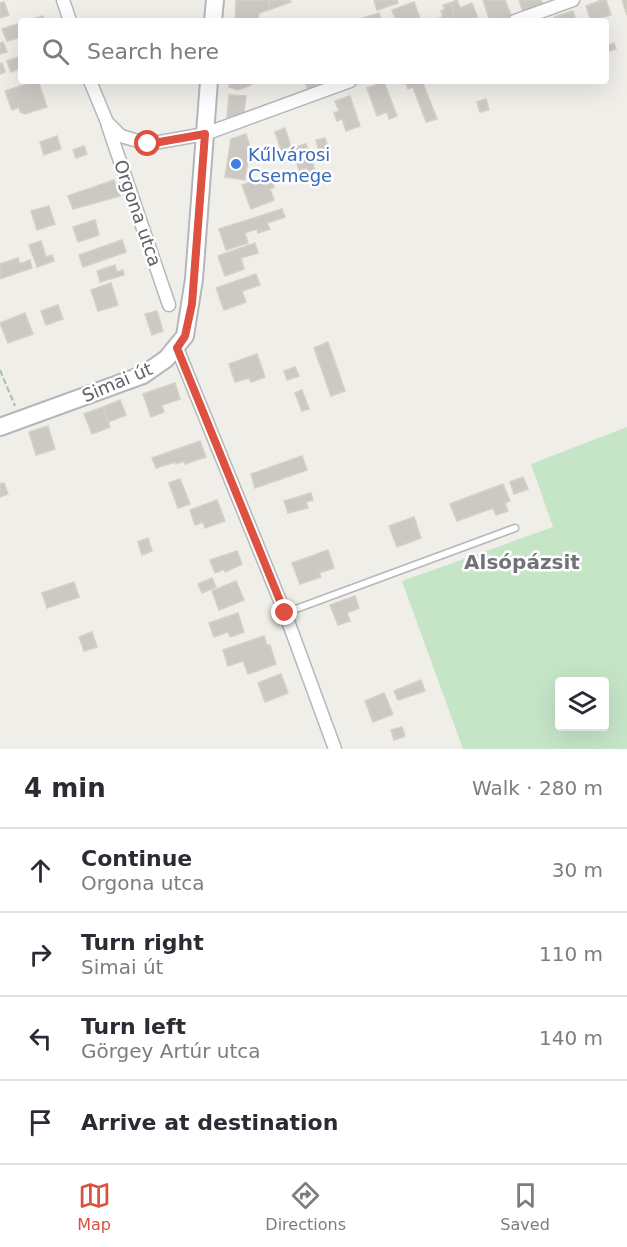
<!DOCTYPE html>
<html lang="en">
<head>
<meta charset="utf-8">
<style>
  body { margin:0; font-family:"DejaVu Sans",sans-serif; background:#f7f7f7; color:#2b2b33 }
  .controls { position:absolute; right:18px; bottom:18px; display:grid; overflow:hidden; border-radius:6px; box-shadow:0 6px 24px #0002 }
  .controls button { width:54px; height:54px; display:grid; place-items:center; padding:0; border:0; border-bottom:2px solid #e1e1e2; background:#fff; color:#2b2b33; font:30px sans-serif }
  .stop { position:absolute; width:18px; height:18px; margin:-14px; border:4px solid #de5040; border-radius:50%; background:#fff }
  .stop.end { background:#de5040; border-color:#fff; box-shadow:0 2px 6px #0008 }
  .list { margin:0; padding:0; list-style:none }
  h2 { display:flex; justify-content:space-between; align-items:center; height:78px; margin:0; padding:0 24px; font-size:26px }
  h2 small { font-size:20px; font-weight:400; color:#7c7c81 }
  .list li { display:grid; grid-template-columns:39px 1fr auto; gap:18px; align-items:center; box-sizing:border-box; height:84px; padding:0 24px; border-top:2px solid #e1e1e2 }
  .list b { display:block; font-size:22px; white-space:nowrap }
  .list p { margin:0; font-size:20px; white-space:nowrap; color:#7c7c81 }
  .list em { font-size:20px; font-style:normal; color:#7c7c81 }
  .icon { flex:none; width:33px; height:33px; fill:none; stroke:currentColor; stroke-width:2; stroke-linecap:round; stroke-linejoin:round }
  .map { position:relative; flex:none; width:627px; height:749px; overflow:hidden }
  .search { position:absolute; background:#fff; box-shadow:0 6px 24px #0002; left:18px; right:18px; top:18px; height:66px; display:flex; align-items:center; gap:15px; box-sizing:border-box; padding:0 21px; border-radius:6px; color:#7c7c81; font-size:22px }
  .sheet { height:414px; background:#fff }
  nav { display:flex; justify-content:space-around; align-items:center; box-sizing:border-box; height:84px; border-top:2px solid #e1e1e2; background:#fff; font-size:16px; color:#7c7c81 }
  nav a { display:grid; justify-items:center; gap:3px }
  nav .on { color:#de5040 }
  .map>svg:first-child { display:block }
</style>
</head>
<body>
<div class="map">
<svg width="627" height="749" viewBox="0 0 627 749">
  <rect width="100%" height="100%" fill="#f0eee8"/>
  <path fill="#c6e5c7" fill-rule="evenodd" d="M627,427V749H463L402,581L553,527L531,464ZM560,682H604V726H560Z"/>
  <g fill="#ccc9c4" stroke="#d4d0c6" stroke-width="1.5">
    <polygon points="236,0 268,0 271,9 259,13 258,21 235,21"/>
    <polygon points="268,0 290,0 291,2 271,9"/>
    <polygon points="378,0 397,0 398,3 377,10 374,1"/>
    <polygon points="457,0 460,8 472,3 479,21 456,21 450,3"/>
    <polygon points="483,0 505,0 512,18 502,21 490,21"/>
    <polygon points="519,0 541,0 543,4 523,12"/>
    <polygon points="602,0 606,0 611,15 591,21 586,6"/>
    <polygon points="622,0 627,0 627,15"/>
    <polygon points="4,2 9,15 0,18 0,3"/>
    <polygon points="414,2 421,21 396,21 392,10"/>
    <polygon points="450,3 456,21 430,21 443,17 441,11 445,9 443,5"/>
    <polygon points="573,11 576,21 555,21 554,17"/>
    <polygon points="379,13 381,20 377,21 354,21"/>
    <polygon points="43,16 45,21 27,21"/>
    <polygon points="21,23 21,37 7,41 2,29"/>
    <polygon points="3,42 7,52 0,54 0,43"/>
    <polygon points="614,43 616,49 606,52 606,46"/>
    <polygon points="21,56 21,68 11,72 7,61"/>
    <polygon points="2,63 5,72 0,74 0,64"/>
    <polygon points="35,81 38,81 47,107 25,114 20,112 19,107 12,110 5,91"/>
    <polygon points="230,81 251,81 251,85 238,90 229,87"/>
    <polygon points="305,81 319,81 322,89 309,93"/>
    <polygon points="405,81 422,81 437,119 426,122 413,87 408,89"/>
    <polygon points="384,82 397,116 389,119 387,112 377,116 367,88"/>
    <polygon points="229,95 246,96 243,120 227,118"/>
    <polygon points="350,96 360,126 346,131 342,119 337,121 334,113 339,111 335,101"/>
    <polygon points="486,99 489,110 480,112 477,102"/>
    <polygon points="285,128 291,147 281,150 275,132"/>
    <polygon points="246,134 250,147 245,180 225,177 231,139"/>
    <polygon points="57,136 61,149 44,155 40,142"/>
    <polygon points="325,138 331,157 322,160 316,140"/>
    <polygon points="306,144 315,171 309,174 307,168 299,170 292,148"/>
    <polygon points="84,146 87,154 76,158 73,150"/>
    <polygon points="270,175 274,187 270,189 274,200 251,209 242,185"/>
    <polygon points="114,180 120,196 73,209 68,196"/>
    <polygon points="49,206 55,224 37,230 31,211"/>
    <polygon points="282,209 285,217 267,223 270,229 258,233 257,229 245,233 248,243 226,250 219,229"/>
    <polygon points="95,220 99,235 78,242 73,227"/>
    <polygon points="122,240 126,252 83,267 79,255"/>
    <polygon points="41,241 46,257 52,255 54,261 37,267 29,245"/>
    <polygon points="255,243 258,253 241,258 244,269 225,276 218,256"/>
    <polygon points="18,258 20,264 30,260 32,268 0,279 0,264"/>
    <polygon points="115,265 117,272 123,270 124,275 100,282 97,271"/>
    <polygon points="256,274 260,285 242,291 246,302 224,310 216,288"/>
    <polygon points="111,283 118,305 98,311 91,290"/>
    <polygon points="58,305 63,319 46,325 41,311"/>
    <polygon points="157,311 163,331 152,335 145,314"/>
    <polygon points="25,313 33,334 8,343 0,323"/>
    <polygon points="328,342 345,391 331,396 314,348"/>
    <polygon points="257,354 265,377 251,382 249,378 235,382 229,364"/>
    <polygon points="295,367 299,376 287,380 284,371"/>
    <polygon points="175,383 180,399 162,405 164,412 151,417 143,394"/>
    <polygon points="302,390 309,409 302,411 295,393"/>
    <polygon points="120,400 126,415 108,422 103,407"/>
    <polygon points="103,407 110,427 92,434 84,414"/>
    <polygon points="48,426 55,449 36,455 29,432"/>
    <polygon points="200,441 206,457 185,464 184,461 176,464 175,462 156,468 152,458"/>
    <polygon points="302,456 307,470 255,488 251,474"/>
    <polygon points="523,477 528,489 514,494 510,482"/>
    <polygon points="180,479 190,504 178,508 169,483"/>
    <polygon points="4,483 8,494 0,497 0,484"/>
    <polygon points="503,484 510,501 505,503 508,511 496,515 493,508 457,521 450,504"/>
    <polygon points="311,493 313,500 306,502 308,508 288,513 284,501"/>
    <polygon points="217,500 225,521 205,528 203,522 195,525 190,510"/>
    <polygon points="414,517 421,538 397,547 389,526"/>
    <polygon points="148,538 152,551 142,555 138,542"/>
    <polygon points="328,550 334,568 319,573 321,577 300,584 292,563"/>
    <polygon points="237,551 242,564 225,572 224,569 215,573 210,560"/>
    <polygon points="212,578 216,587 202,593 198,584"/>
    <polygon points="236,581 244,600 219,610 212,591"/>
    <polygon points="74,582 79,597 47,608 42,593"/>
    <polygon points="355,596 359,608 347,613 350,621 338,625 330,605"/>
    <polygon points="238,613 244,632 230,637 228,632 214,637 209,623"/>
    <polygon points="92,632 97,647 84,651 79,637"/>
    <polygon points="264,636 267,645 270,645 276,664 248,674 243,661 228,666 223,650"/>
    <polygon points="281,674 288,693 265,702 258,683"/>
    <polygon points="421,680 425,691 398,700 394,691"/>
    <polygon points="384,693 393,714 373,722 365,701"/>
    <polygon points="402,727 405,736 394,740 391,730"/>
  </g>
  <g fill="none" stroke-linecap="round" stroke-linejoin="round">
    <g stroke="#b5b7bb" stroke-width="9">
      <polyline id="lane" points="285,613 515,528"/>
    </g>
    <g stroke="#b5b7bb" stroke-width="15">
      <g id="street">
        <polyline points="63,0 70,21"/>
        <polyline points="515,21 573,0"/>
        <polyline points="90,81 107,122 121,136 148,144 205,134 350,81"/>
        <polyline points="108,126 169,305"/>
        <polyline points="177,348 285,613 335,749"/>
      </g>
    </g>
    <g stroke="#b4b6bb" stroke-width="20">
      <g id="secondary">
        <polyline points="213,21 215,0"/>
        <polyline points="0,427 143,375 166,359 185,336 194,279 209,81"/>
      </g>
    </g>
    <polyline stroke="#9ec3aa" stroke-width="2" stroke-dasharray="6 3" stroke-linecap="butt" points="0,370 15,406"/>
    <use href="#lane" stroke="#fff" stroke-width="6"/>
    <use href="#street" stroke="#fff" stroke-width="12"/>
    <use href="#secondary" stroke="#fff" stroke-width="16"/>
  </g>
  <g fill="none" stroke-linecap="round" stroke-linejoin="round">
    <polyline stroke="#de5040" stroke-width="8" points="148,144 205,134 192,304 185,336 177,348 285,613"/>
  </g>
  <circle fill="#3f7fe0" stroke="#fff" stroke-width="2" cx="236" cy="164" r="6"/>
  <g text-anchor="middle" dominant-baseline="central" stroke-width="5" stroke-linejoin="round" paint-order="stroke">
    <g font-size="18" fill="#366cbe" stroke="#fff" text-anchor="start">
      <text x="248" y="154">Kűlvárosi<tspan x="248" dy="21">Csemege</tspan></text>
    </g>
    <g font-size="18" fill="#5f6267" stroke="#fff">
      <text transform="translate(138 213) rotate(71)">Orgona utca</text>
      <text transform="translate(117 382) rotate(-23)">Simai út</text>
    </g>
    <g font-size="20" font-weight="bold" fill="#707479" stroke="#fff">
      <text x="522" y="562">Alsópázsit</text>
    </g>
  </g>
</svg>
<div class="controls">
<button><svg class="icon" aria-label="layers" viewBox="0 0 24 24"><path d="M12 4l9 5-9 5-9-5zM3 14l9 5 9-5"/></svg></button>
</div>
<div class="stop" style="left:148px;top:144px"></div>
<div class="stop end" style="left:285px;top:613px"></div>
<div class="search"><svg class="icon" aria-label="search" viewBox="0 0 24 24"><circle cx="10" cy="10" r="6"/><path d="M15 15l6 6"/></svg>Search here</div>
</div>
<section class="sheet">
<h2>4 min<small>Walk · 280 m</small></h2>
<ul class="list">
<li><svg class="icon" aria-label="ahead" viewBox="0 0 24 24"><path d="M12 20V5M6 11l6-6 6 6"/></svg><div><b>Continue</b><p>Orgona utca</p></div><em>30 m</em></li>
<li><svg class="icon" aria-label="right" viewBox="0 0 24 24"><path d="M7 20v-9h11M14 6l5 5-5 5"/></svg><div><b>Turn right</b><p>Simai út</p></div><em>110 m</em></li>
<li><svg class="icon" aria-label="left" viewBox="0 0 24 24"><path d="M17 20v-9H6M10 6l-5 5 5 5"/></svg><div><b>Turn left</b><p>Görgey Artúr utca</p></div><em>140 m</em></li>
<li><svg class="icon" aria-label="arrive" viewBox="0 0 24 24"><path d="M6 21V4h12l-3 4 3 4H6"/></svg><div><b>Arrive at destination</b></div></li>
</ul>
</section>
<nav>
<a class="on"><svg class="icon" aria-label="map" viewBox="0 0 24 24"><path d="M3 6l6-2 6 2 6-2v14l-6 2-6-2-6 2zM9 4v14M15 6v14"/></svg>Map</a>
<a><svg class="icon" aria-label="directions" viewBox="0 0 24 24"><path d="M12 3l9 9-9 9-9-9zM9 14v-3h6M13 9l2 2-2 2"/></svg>Directions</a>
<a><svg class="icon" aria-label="saved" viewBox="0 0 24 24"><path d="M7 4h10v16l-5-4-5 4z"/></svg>Saved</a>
</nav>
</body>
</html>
